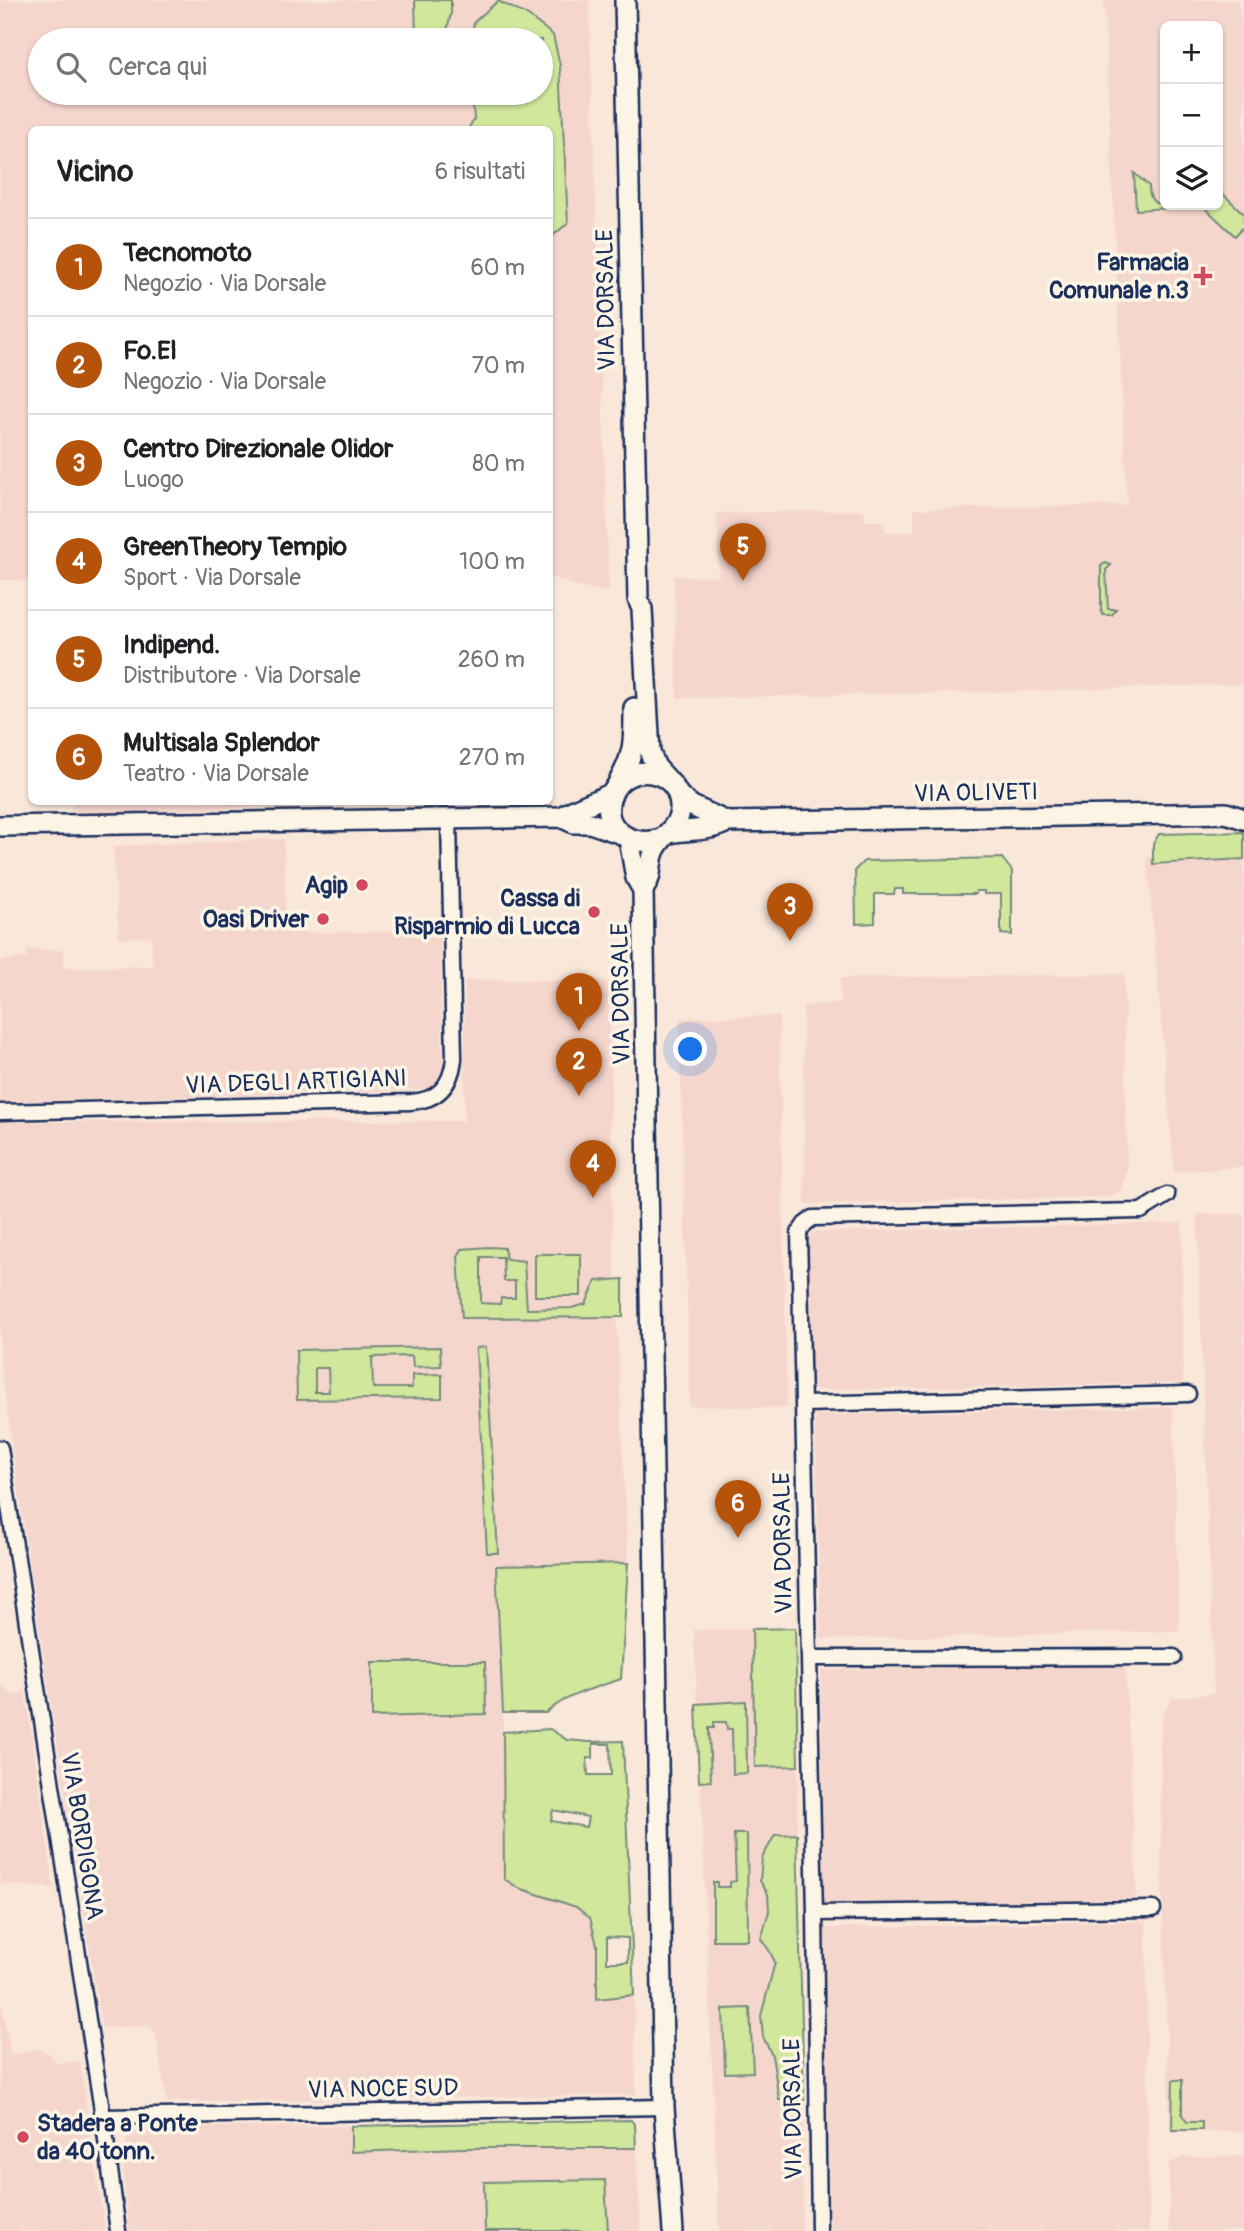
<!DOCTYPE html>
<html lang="it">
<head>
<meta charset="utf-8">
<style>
  body { margin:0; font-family:Pangolin,sans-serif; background:#f6f6f6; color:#202124 }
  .controls { position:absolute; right:21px; top:21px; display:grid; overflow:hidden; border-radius:10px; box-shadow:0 2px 5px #0004 }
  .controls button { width:63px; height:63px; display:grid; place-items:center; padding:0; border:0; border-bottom:2px solid #e0e0e0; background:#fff; color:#202124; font:35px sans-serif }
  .you { position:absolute; left:691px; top:1050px; width:24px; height:24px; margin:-18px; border:5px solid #fff; border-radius:50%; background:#1a73e8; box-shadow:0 0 0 10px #1a73e833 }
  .badge { display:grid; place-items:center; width:46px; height:46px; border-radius:50%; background:#b45309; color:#fff; font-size:23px; font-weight:700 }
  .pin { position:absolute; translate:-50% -58px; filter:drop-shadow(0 2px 4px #0008) }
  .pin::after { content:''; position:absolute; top:37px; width:24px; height:21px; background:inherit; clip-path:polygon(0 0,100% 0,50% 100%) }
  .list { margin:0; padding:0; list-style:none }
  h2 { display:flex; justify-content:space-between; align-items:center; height:91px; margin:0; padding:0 28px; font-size:30px }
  h2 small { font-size:23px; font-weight:400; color:#757577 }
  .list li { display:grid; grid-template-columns:46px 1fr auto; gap:21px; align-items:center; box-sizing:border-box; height:98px; padding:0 28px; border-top:2px solid #e0e0e0 }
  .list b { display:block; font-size:26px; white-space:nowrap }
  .list p { margin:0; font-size:23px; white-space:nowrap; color:#757577 }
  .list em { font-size:23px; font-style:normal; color:#757577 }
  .icon { flex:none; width:38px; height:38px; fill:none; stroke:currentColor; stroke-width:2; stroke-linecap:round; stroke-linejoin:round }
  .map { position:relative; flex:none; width:1244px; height:2231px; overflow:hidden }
  .search { position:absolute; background:#fff; box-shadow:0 2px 5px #0004; left:28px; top:28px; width:525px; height:77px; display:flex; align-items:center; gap:18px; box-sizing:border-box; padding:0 24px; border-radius:38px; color:#757577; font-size:26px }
  .panel { position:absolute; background:#fff; box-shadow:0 2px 5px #0004; left:28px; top:126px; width:525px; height:679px; border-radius:10px }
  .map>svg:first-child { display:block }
</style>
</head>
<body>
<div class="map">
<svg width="1244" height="2231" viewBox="0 0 1244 2231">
  <rect width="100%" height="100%" fill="#f9e7da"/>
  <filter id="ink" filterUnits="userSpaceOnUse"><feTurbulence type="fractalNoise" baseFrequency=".0143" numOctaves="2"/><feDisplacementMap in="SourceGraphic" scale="14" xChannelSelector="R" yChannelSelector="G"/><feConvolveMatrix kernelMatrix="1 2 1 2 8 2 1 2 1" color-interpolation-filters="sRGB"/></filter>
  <g filter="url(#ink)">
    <g fill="#f5d6cd" fill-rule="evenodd">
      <path d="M0,0H589L609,592L582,588L550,577V130H32L31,580H0ZM40,40H541V93H40Z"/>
      <path d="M1104,0H1237L1244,33V684L999,692L677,698L674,576L719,577L717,513L864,510L865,521H884L885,532H914V509L1127,505ZM1165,26H1218V205H1165Z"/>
      <polygon points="72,802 355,802 71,815"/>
      <polygon points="284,839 286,933 440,931 443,1078 431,1088 414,1090 0,1102 0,960 27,958 26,950 63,950 64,968 153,966 151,937 119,938 113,846"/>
      <polygon points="1244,853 1244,1167 1174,1172 1147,857"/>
      <polygon points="1124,974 1127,1170 1122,1190 1109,1197 805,1204 803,1006 841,1002 840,978"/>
      <polygon points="465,980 608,981 612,1060 610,1126 613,1234 628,1563 496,1566 503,1713 504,1879 519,1888 576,1907 590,1918 597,1945 598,1999 634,1995 636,2095 167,2102 156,2036 152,2028 146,2026 102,2028 31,1575 0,1362 0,1122 464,1121"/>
      <polygon points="779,1016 787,1408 690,1406 679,1018"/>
      <polygon points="1197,1214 1244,1214 1244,2131 1170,2132 1162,1886 1160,1744 1162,1715 1173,1698 1214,1693"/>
      <polygon points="1182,1223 1183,1383 812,1390 805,1242 813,1232"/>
      <polygon points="1173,1407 1179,1631 821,1639 815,1415"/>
      <polygon points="795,1628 798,1766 797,1834 804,2100 802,2231 719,2231 694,1630"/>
      <polygon points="1125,1664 1137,1896 1128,1899 824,1903 821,1670"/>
      <polygon points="0,1685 15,1696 25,1689 54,1888 0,1884"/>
      <polygon points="1146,1921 1149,2231 830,2231 824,1928"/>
      <polygon points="0,1992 11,2056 34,2049 49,2053 56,2063 80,2062 105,2231 0,2231"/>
      <polygon points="351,2126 352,2152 463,2148 636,2148 641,2231 129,2231 122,2157 126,2141 137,2131 195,2127"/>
      <polygon points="1244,2156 1244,2231 1169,2231 1169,2164 1183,2157"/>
    </g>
    <g fill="#d1e79c" stroke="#768b7d" stroke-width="2" fill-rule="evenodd">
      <polygon points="415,0 451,0 451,13 445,40 416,40"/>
      <polygon points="498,1 527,15 553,35 560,65 568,223 550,238 550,130 468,129 474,119 472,93 541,93 541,40 471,40 474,22"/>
      <path d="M1134,173L1149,186C1149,198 1153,206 1165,203L1171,208L1136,210Z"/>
      <polygon points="1218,189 1244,214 1244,226 1235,236 1205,208 1205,205 1218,205"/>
      <polygon points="1105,563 1111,565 1106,570 1108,609 1116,609 1112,615 1103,615 1101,610 1101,566"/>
      <polygon points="1244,832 1244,859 1153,864 1153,844 1159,834"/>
      <polygon points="1002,858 1012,871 1012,935 1001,934 1001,894 984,894 984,891 976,891 976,894 903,894 903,889 895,889 894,894 875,894 875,923 856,924 855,870 864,861"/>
      <path d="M490,1247L504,1248L506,1259L524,1261L527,1309L572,1308L586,1304L596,1281L623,1279V1317L462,1318L458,1256L462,1249ZM481,1257H503L504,1281H515V1298H501L500,1304L481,1303Z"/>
      <rect x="535" y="1254" width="46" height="42"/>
      <path d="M440,1347L441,1366L413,1367L412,1356L372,1357L373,1388H412V1375L442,1374V1398L297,1400L296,1350ZM315,1368H328L329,1392H315Z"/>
      <polygon points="486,1347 498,1553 487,1553 476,1348"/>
      <path d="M628,1563L621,1679C596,1688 567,1694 546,1713H503L496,1566Z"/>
      <polygon points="795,1628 798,1766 755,1767 752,1629"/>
      <polygon points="372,1662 485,1662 486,1714 372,1717"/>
      <polygon points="746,1701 747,1773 733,1774 732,1729 727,1729 726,1722 714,1722 714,1728 709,1728 711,1781 699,1782 696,1704"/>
      <path d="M550,1729L567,1740L589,1742L623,1741L634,1995L597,1999V1945L590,1918L576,1907L519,1888L504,1879L503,1732ZM593,1744H610L611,1775H588L587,1758H593ZM553,1810L588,1817L586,1827L551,1821ZM607,1937L628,1938V1962H607Z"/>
      <polygon points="734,1834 747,1834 748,1940 713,1940 713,1882 717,1882 717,1887 730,1887 730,1882 736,1881"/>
      <polygon points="797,1834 804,2100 779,2100 772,2055 763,2037 761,2016 775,1962 769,1950 761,1939 769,1911 768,1894 760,1881 762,1858 775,1835"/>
      <polygon points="750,2008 753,2072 725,2073 723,2009"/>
      <polygon points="1173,2080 1182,2080 1182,2115 1187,2122 1202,2122 1202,2130 1172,2130"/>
      <polygon points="631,2120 635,2125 636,2148 463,2148 351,2152 351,2126"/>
      <polygon points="605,2180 608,2231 485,2231 484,2182"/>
    </g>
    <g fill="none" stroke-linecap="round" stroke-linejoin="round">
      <g stroke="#1b2f5e" stroke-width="19">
        <g id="street">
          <path d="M0,1112L411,1102C438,1100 451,1086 454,1059L449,820"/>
          <polyline points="804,1404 1188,1394"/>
          <polyline points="0,1448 103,2117 118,2231"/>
          <polyline points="810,1658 1174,1657"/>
          <polyline points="815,1913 1153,1909"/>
          <polyline points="103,2117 664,2107"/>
          <polyline points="819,2231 815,1913 799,1233 805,1224 813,1218 1141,1211 1167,1195"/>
        </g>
      </g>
      <g stroke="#1b2f5e" stroke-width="24">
        <g id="secondary">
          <polyline points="625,0 638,599 642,609 650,753 656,767 667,779"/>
          <path d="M618,783C635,754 634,740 634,708"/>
          <polyline points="678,795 692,806 727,822"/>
          <path d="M561,817C577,807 595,802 612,793"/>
          <polyline points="0,826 561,817 574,823 590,823 619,833"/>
          <path d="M669,833C689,829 709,832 727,822L1226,813L1244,819"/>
          <polyline points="629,839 636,878 643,890 664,2107 673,2231"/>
          <path d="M643,890C653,876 649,870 653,855C658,835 682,829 680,805C678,768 626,760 612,794C598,827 631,849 661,839"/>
        </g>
      </g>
      <use href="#street" stroke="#fcf5e5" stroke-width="14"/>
      <use href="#secondary" stroke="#fcf5e5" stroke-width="19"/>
    </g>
  </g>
  <g fill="#d1495b" stroke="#fcf5e5" stroke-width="2.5">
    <path d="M1199.5 265.5h7v7h7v7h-7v7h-7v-7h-7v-7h7z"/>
    <circle cx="362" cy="885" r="7"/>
    <circle cx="594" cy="912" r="7"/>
    <circle cx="323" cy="919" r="7"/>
    <circle cx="23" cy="2137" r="7"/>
  </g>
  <g text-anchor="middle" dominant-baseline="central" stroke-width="7" stroke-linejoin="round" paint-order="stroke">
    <g font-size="24" font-weight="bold" fill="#1b2f5e" stroke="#fcf5e5" text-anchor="end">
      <text x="1189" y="262">Farmacia<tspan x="1189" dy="28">Comunale n.3</tspan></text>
      <text x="348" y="885">Agip</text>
      <text x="580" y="898">Cassa di<tspan x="580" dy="28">Risparmio di Lucca</tspan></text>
      <text x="309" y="919">Oasi Driver</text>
      <text x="37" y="2123" text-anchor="start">Stadera a Ponte<tspan x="37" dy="28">da 40 tonn.</tspan></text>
    </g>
    <g font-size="24" fill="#1b2f5e" stroke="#fcf5e5">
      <text transform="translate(606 300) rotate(-91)">VIA DORSALE</text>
      <text transform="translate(976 793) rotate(-1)">VIA OLIVETI</text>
      <text transform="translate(621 994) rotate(-91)">VIA DORSALE</text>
      <text transform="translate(296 1082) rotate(-2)">VIA DEGLI ARTIGIANI</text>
      <text transform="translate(783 1543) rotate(-91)">VIA DORSALE</text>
      <text transform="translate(82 1836) rotate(81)">VIA BORDIGONA</text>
      <text transform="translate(383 2089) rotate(-1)">VIA NOCE SUD</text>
      <text transform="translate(793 2109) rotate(-91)">VIA DORSALE</text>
    </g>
  </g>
</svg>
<div class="controls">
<button>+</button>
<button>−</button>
<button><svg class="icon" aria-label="layers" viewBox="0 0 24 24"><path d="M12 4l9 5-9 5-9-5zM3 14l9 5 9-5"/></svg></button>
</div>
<div class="you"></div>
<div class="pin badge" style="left:579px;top:1031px">1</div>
<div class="pin badge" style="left:579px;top:1096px">2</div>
<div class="pin badge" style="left:790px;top:941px">3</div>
<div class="pin badge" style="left:593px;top:1198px">4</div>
<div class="pin badge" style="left:743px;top:581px">5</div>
<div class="pin badge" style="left:738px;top:1538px">6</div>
<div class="search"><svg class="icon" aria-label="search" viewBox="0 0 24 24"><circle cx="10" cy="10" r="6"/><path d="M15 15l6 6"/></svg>Cerca qui</div>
<section class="panel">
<h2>Vicino<small>6 risultati</small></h2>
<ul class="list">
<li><span class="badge">1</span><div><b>Tecnomoto</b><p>Negozio · Via Dorsale</p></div><em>60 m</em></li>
<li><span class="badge">2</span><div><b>Fo.El</b><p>Negozio · Via Dorsale</p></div><em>70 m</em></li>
<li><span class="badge">3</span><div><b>Centro Direzionale Olidor</b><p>Luogo</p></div><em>80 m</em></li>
<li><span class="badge">4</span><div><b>GreenTheory Tempio</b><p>Sport · Via Dorsale</p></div><em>100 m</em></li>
<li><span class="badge">5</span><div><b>Indipend.</b><p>Distributore · Via Dorsale</p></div><em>260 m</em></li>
<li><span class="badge">6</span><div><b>Multisala Splendor</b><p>Teatro · Via Dorsale</p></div><em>270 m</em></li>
</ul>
</section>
</div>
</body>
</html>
